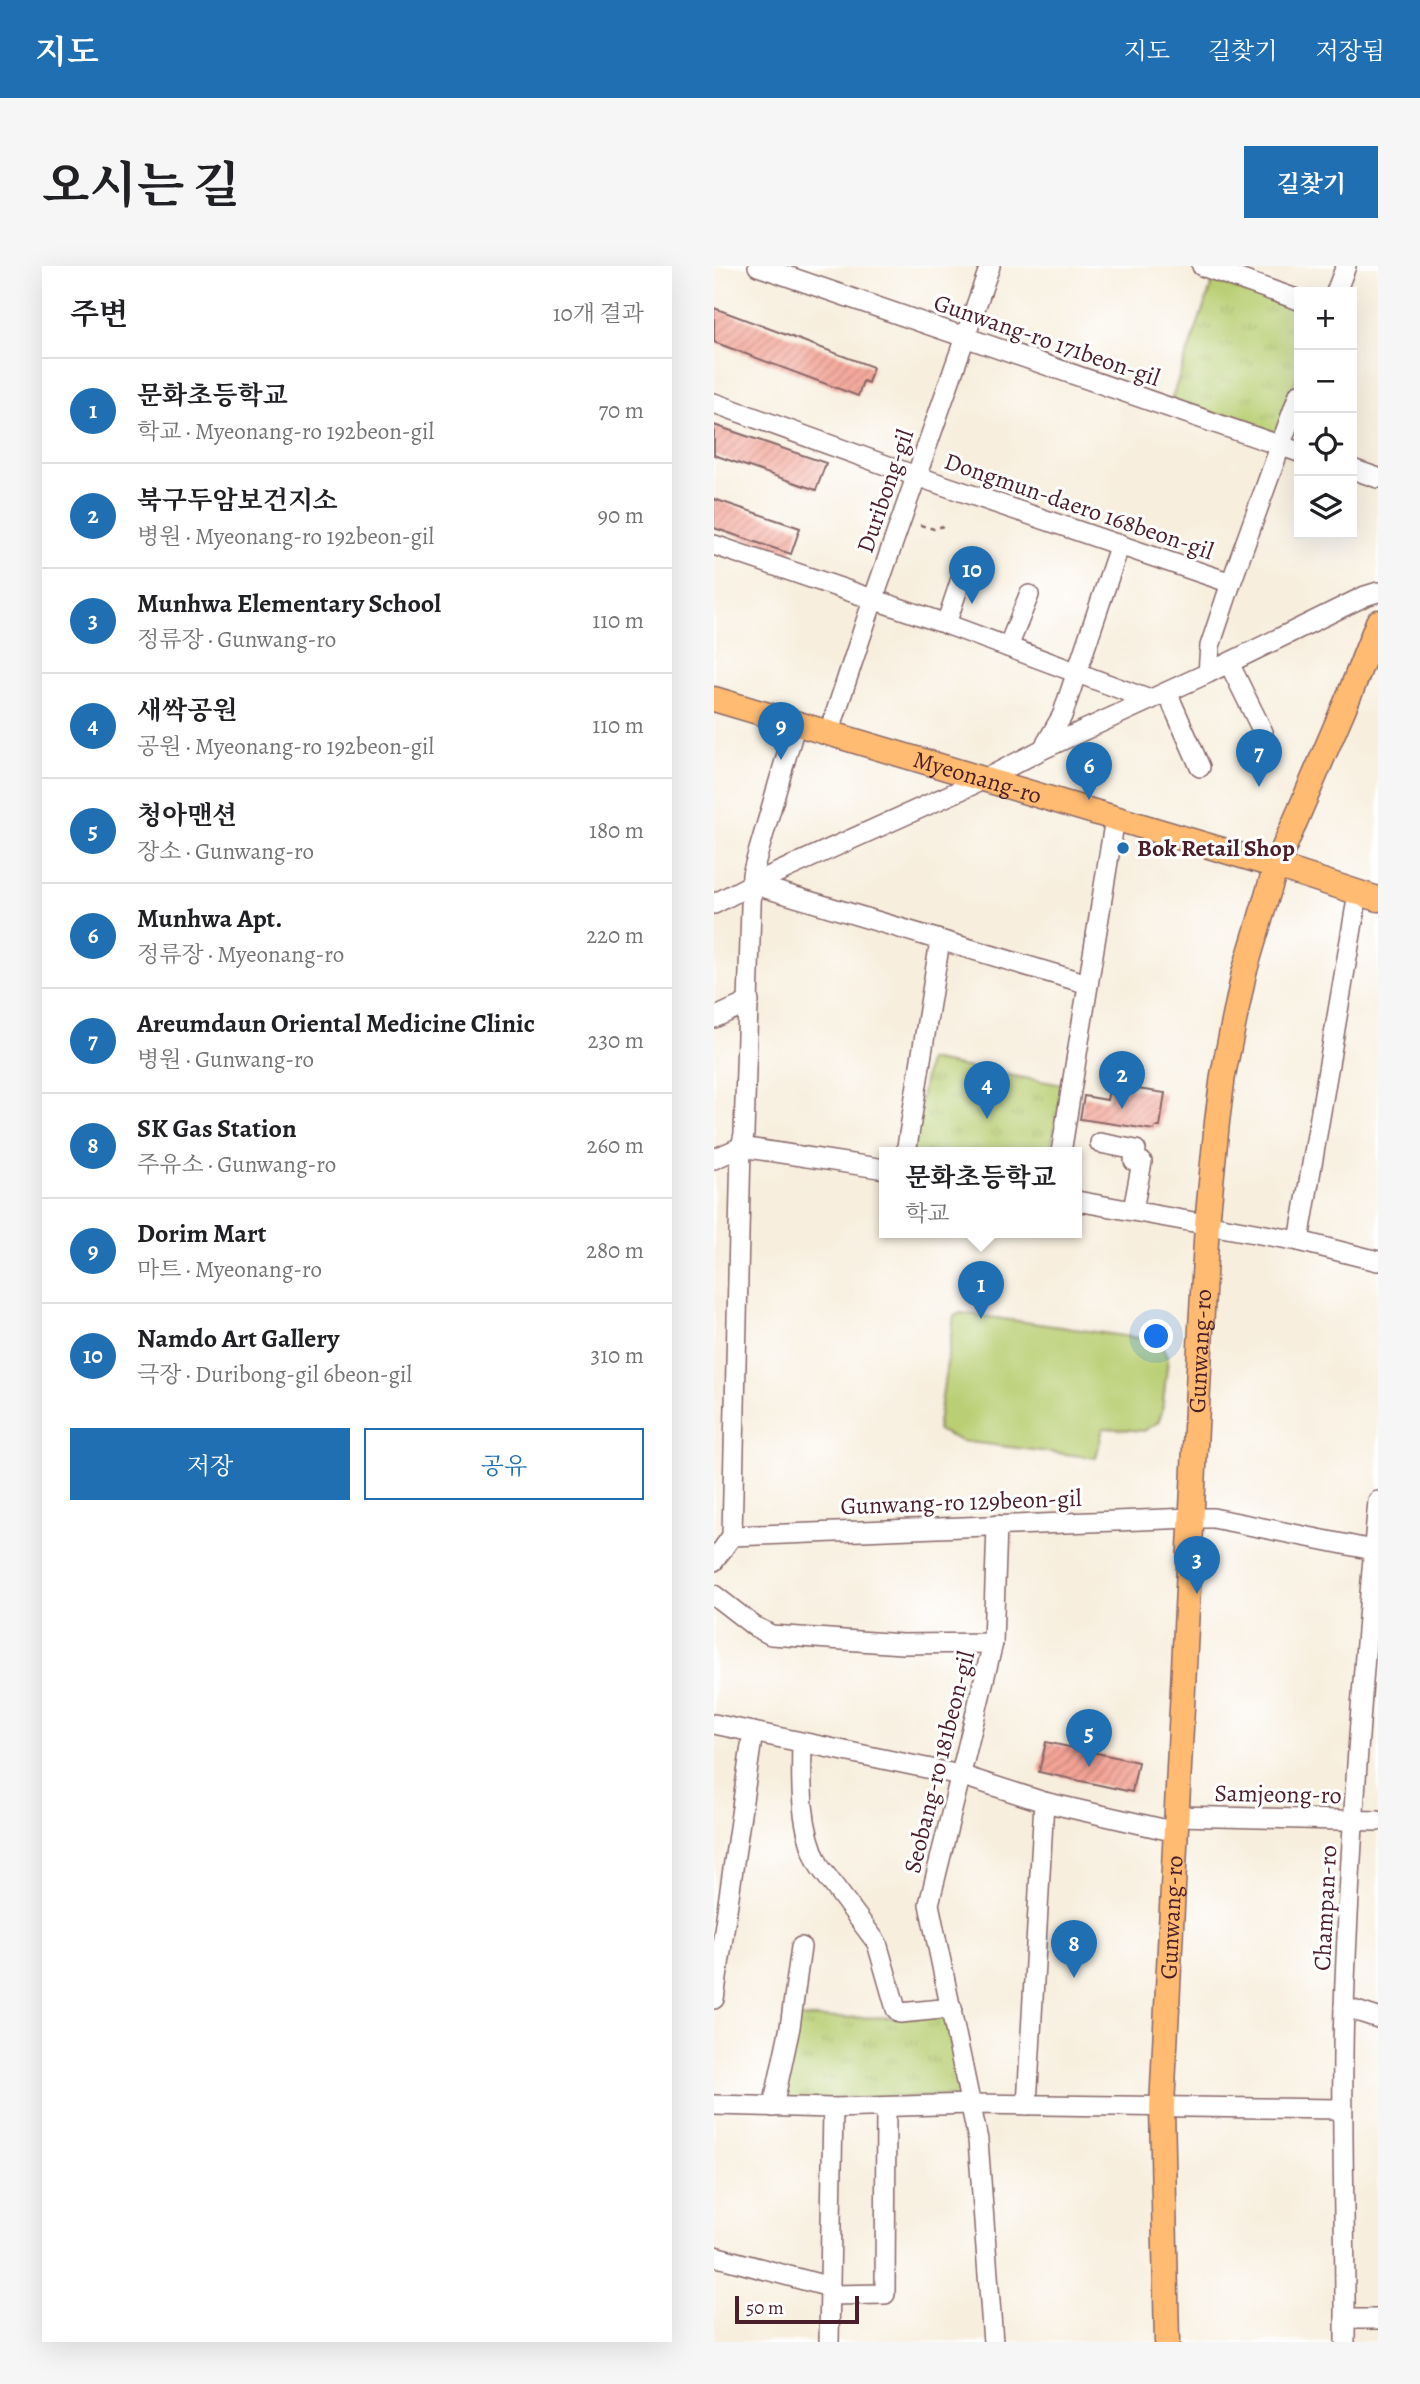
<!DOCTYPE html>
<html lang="ko">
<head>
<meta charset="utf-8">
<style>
  body { margin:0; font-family:Alegreya,"Noto Serif KR",serif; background:#f6f6f6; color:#202124 }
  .controls { position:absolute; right:21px; top:21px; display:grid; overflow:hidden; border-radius:0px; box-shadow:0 7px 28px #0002 }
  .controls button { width:63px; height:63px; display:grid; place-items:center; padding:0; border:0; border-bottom:2px solid #e0e0e0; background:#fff; color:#202124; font:35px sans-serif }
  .scale { position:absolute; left:21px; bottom:18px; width:124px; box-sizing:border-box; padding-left:7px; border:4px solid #4a1f2b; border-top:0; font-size:19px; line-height:24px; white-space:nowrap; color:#4a1f2b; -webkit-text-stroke:5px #fff; paint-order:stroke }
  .you { position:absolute; left:443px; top:1071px; width:24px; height:24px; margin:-18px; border:5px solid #fff; border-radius:50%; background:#1a73e8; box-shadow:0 0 0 10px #1a73e833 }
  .badge { display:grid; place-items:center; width:46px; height:46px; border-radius:50%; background:#1f6fb2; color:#fff; font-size:23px; font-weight:700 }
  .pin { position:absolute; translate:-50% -58px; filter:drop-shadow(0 2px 4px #0008) }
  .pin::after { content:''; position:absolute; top:37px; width:24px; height:21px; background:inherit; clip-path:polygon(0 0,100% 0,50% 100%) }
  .popup { position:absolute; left:165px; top:881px; width:203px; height:91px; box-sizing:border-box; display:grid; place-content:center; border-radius:0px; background:#fff; filter:drop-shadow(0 2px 5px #0005); font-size:23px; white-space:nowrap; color:#757577 }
  .popup b { font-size:26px; color:#202124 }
  .popup::after { content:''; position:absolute; left:50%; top:100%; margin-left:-14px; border:14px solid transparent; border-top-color:#fff }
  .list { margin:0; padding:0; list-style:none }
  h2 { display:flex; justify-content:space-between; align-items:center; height:91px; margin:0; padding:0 28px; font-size:30px }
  h2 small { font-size:23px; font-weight:400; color:#757577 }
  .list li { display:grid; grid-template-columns:46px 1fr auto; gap:21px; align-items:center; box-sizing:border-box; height:105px; padding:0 28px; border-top:2px solid #e0e0e0 }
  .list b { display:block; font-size:26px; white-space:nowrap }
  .list p { margin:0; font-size:23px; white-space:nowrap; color:#757577 }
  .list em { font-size:23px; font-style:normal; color:#757577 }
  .actions { display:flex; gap:14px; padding:21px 28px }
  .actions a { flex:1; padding:16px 0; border:2px solid #1f6fb2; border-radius:0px; text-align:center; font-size:24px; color:#1f6fb2 }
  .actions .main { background:#1f6fb2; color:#fff }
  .icon { flex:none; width:38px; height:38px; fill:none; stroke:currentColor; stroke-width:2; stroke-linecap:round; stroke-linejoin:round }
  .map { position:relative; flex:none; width:664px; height:2076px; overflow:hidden; border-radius:0px }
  header { display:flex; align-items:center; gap:42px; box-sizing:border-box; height:98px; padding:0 35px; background:#1f6fb2; color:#fff }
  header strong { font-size:33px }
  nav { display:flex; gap:38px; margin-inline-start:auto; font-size:24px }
  .intro { display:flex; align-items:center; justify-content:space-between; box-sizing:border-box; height:168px; padding:0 42px }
  h1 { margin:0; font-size:49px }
  .button { padding:18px 32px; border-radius:0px; background:#1f6fb2; color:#fff; font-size:24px; font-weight:700 }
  main { display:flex; gap:42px; padding:0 42px }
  aside { flex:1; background:#fff; border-radius:0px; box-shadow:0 7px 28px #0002 }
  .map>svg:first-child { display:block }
</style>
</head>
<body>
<header>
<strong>지도</strong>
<nav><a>지도</a><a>길찾기</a><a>저장됨</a></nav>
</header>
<div class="intro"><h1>오시는 길</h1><a class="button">길찾기</a></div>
<main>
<aside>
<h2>주변<small>10개 결과</small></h2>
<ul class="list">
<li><span class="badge">1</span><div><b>문화초등학교</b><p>학교 · Myeonang-ro 192beon-gil</p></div><em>70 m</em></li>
<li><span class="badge">2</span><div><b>북구두암보건지소</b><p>병원 · Myeonang-ro 192beon-gil</p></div><em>90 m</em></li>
<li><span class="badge">3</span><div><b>Munhwa Elementary School</b><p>정류장 · Gunwang-ro</p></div><em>110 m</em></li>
<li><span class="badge">4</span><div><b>새싹공원</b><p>공원 · Myeonang-ro 192beon-gil</p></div><em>110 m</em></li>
<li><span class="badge">5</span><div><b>청아맨션</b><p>장소 · Gunwang-ro</p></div><em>180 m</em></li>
<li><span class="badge">6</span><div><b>Munhwa Apt.</b><p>정류장 · Myeonang-ro</p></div><em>220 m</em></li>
<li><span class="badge">7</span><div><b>Areumdaun Oriental Medicine Clinic</b><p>병원 · Gunwang-ro</p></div><em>230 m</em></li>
<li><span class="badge">8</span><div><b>SK Gas Station</b><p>주유소 · Gunwang-ro</p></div><em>260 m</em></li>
<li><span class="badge">9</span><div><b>Dorim Mart</b><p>마트 · Myeonang-ro</p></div><em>280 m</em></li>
<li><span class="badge">10</span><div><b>Namdo Art Gallery</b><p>극장 · Duribong-gil 6beon-gil</p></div><em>310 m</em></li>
</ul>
<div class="actions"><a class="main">저장</a><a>공유</a></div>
</aside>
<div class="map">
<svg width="664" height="2076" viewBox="0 0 664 2076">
  <defs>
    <pattern id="park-tufts" width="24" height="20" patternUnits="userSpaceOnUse" patternTransform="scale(1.75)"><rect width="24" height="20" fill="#bacf74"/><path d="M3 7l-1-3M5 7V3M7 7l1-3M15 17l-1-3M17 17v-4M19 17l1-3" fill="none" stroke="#a1b165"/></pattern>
    <pattern id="building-hatch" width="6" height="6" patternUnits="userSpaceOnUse" patternTransform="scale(1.75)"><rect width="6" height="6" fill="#f4a496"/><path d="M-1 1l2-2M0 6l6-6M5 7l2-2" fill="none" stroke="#c8857b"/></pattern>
  </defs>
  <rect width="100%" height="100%" fill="#fff"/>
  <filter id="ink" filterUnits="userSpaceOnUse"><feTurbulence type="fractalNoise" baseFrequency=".0143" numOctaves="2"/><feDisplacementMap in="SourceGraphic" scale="14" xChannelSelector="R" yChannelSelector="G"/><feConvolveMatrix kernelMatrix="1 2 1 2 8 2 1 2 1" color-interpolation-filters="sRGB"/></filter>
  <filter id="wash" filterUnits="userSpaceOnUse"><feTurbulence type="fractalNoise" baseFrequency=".00686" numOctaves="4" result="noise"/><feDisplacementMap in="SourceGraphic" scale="28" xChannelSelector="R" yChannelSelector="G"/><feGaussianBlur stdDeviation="1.57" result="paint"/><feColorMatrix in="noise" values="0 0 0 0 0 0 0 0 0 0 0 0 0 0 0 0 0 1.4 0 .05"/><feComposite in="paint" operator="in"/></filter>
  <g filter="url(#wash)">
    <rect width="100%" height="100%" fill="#f7eedd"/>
    <polygon fill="#bacf74" stroke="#827750" stroke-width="2" points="247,1047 445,1075 454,1092 448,1146 444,1156 430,1165 389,1162 382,1192 247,1175 223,1164 240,1050"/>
    <g fill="url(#park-tufts)" stroke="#827750" stroke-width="2">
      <polygon points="499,15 585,44 585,103 566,162 551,170 456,137"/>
      <polygon points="214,794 349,819 336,887 197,887"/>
      <polygon points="233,1751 246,1830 64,1835 80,1752"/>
    </g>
    <g id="blocks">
      <g fill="url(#building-hatch)">
        <polygon points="0,42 159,101 154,117 149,115 144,130 0,76"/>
        <polygon points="0,159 112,197 102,224 0,189"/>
        <polygon points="0,233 86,262 77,288 0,262"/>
        <polygon points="396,819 451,827 446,861 441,861 440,864 366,853 370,830 393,834"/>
        <polygon points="332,1476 424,1496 418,1526 325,1506"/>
      </g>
    </g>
  </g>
  <g filter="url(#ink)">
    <use href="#blocks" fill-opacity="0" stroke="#876769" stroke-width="2"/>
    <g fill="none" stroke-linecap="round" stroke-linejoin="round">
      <g stroke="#876769" stroke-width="22">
        <g id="minor">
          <polyline points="44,0 585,186"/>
          <polyline points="488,0 585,34"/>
          <polyline points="622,26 632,0"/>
          <polyline points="0,137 202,210 517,317"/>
          <polyline points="638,203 664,212"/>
          <polyline points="0,279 232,358 436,434"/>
          <polyline points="232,358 250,304"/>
          <polyline points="294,381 315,329"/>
          <polyline points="515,397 549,466"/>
          <polyline points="494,407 496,380 517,317 585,128"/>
          <polyline points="453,426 486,501"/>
          <polyline points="115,467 159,334 276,0"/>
          <polyline points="329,483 348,450 406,278"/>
          <polyline points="38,618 374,718"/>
          <polyline points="0,638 38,618 271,513 329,483 494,407 651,330 664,326"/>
          <polyline points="0,752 35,736"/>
          <polyline points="386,877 422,884 420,895 428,896 419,944"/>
          <polyline points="192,887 226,675"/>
          <polyline points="347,887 401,552"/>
          <polyline points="0,893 27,881 171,903"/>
          <polyline points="363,935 585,975 664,995"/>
          <polyline points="585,975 644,627"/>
          <polyline points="18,1270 477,1252 499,1252 664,1285"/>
          <polyline points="0,1295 18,1270 27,881 30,868 38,608 82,457"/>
          <polyline points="0,1329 40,1360 57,1369 188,1378 279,1377"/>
          <polyline points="0,1458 246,1509 330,1536 462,1566"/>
          <path d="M88,1477C87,1518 86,1563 106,1601L163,1677L182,1743L186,1747L238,1742"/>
          <polyline points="463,1550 664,1555"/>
          <polyline points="0,1733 39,1466"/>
          <polyline points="630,1741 664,1752"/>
          <polyline points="0,1839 119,1842 258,1838 628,1843"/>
          <polyline points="313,1839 330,1536"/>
          <polyline points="59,1841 76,1761 87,1681"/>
          <polyline points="0,1990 116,2021"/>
          <polyline points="116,2029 171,2028 172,1841"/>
          <polyline points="631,2053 664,2053"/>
          <polyline points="115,2076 119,1842"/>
          <polyline points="279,2076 264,1874 215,1638 279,1377 283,1259"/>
          <path d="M631,2076C632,1965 626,1854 630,1742C636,1573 649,1403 664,1235"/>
        </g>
      </g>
      <g stroke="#876769" stroke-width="27">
        <g id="major">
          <path id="s1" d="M0,433L562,600L664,633"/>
          <path id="s2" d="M453,2076L448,1841L487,1062L493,958L503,856L509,809L530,707L562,600L637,425L664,356"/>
        </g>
      </g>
      <polyline stroke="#876769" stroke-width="2.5" stroke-dasharray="5 5" stroke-linecap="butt" points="206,259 220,263 229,260"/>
      <use href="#minor" stroke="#fff" stroke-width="19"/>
      <use href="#major" stroke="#ffbb71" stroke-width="24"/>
    </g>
  </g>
  <circle fill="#1f6fb2" stroke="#fff" stroke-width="2.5" cx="409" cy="582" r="7"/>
  <g text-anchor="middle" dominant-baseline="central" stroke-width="6" stroke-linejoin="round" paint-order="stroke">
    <g font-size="24" fill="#4a1f2b" stroke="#fff">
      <text transform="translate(333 74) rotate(19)">Gunwang-ro 171beon-gil</text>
      <text transform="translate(171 225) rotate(-71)">Duribong-gil</text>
      <text transform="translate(365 240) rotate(19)">Dongmun-daero 168beon-gil</text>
      <text stroke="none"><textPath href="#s1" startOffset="275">Myeonang-ro</textPath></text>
      <text stroke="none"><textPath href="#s2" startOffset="992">Gunwang-ro</textPath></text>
      <text transform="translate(247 1236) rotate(-2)">Gunwang-ro 129beon-gil</text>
      <text transform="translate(225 1496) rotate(-76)">Seobang-ro 181beon-gil</text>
      <text transform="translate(564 1528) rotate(1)">Samjeong-ro</text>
      <text transform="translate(611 1642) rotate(-87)">Champan-ro</text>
      <text stroke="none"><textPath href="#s2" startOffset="425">Gunwang-ro</textPath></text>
    </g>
    <g font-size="24" font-weight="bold" fill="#4a1f2b" stroke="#fff" text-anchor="start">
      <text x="423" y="582">Bok Retail Shop</text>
    </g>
  </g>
</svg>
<div class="controls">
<button>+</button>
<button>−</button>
<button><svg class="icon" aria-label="locate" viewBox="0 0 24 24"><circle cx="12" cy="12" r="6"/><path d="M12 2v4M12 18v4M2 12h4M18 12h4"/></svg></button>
<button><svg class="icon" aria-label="layers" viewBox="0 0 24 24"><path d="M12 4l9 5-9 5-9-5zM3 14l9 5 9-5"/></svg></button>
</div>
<div class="scale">50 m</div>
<div class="you"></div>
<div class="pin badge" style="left:267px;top:1053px">1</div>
<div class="popup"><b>문화초등학교</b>학교</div>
<div class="pin badge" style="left:408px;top:843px">2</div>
<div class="pin badge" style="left:483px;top:1328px">3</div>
<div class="pin badge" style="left:273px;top:853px">4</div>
<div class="pin badge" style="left:375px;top:1501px">5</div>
<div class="pin badge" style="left:375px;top:534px">6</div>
<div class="pin badge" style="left:545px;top:521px">7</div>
<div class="pin badge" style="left:360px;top:1712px">8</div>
<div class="pin badge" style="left:67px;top:494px">9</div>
<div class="pin badge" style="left:258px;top:338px">10</div>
</div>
</main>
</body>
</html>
